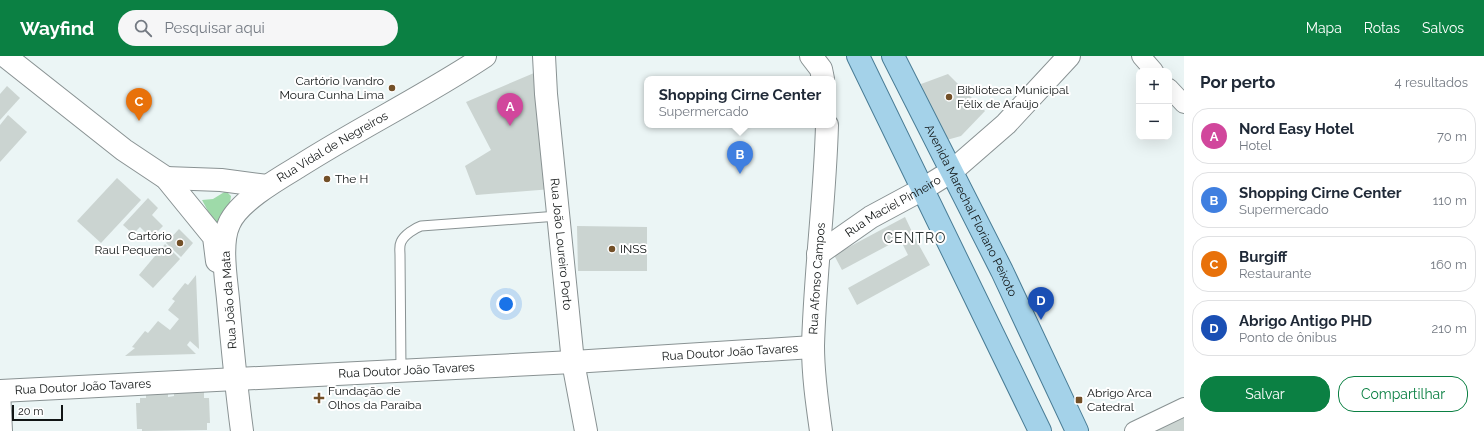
<!DOCTYPE html>
<html lang="pt">
<head>
<meta charset="utf-8">
<style>
  body { margin:0; font-family:Raleway,sans-serif; background:#f6f6f7; color:#1f2937 }
  .controls { position:absolute; right:12px; top:12px; display:grid; overflow:hidden; border-radius:8px; box-shadow:0 4px 16px #0002 }
  .controls button { width:36px; height:36px; display:grid; place-items:center; padding:0; border:0; border-bottom:1px solid #e0e1e3; background:#fff; color:#1f2937; font:20px sans-serif }
  .scale { position:absolute; left:12px; bottom:10px; width:51px; box-sizing:border-box; padding-left:4px; border:2px solid #111515; border-top:0; font-size:11px; line-height:14px; white-space:nowrap; color:#111515; -webkit-text-stroke:3px #fff; paint-order:stroke }
  .you { position:absolute; left:506px; top:248px; width:14px; height:14px; margin:-10px; border:3px solid #fff; border-radius:50%; background:#1a73e8; box-shadow:0 0 0 6px #1a73e833 }
  .badge { display:grid; place-items:center; width:26px; height:26px; border-radius:50%; background:#0b8043; color:#fff; font-size:13px; font-weight:700 }
  .pin { position:absolute; translate:-50% -33px; filter:drop-shadow(0 1px 2px #0008) }
  .pin::after { content:''; position:absolute; top:21px; width:14px; height:12px; background:inherit; clip-path:polygon(0 0,100% 0,50% 100%) }
  .popup { position:absolute; left:644px; top:20px; width:192px; height:52px; box-sizing:border-box; display:grid; place-content:center; border-radius:8px; background:#fff; filter:drop-shadow(0 1px 3px #0005); font-size:13px; white-space:nowrap; color:#747a83 }
  .popup b { font-size:15px; color:#1f2937 }
  .popup::after { content:''; position:absolute; left:50%; top:100%; margin-left:-8px; border:8px solid transparent; border-top-color:#fff }
  .list { margin:0; padding:0; list-style:none }
  h2 { display:flex; justify-content:space-between; align-items:center; height:52px; margin:0; padding:0 16px; font-size:17px }
  h2 small { font-size:13px; font-weight:400; color:#747a83 }
  .list li { display:grid; grid-template-columns:26px 1fr auto; gap:12px; align-items:center; box-sizing:border-box; height:56px; margin:0 8px 8px; padding:0 8px; border:1px solid #e0e1e3; border-radius:16px }
  .list b { display:block; font-size:15px; white-space:nowrap }
  .list p { margin:0; font-size:13px; white-space:nowrap; color:#747a83 }
  .list em { font-size:13px; font-style:normal; color:#747a83 }
  .actions { display:flex; gap:8px; padding:12px 16px }
  .actions a { flex:1; padding:9px 0; border:1px solid #0b8043; border-radius:16px; text-align:center; font-size:14px; color:#0b8043 }
  .actions .main { background:#0b8043; color:#fff }
  .icon { flex:none; width:22px; height:22px; fill:none; stroke:currentColor; stroke-width:2; stroke-linecap:round; stroke-linejoin:round }
  .map { position:relative; flex:none; width:1184px; height:375px; overflow:hidden }
  header { display:flex; align-items:center; gap:24px; box-sizing:border-box; height:56px; padding:0 20px; background:#0b8043; color:#fff }
  header strong { font-size:19px }
  nav { display:flex; gap:22px; margin-inline-start:auto; font-size:14px }
  .search { width:280px; height:36px; background:#f6f6f7; display:flex; align-items:center; gap:10px; box-sizing:border-box; padding:0 14px; border-radius:22px; color:#747a83; font-size:15px }
  main { display:flex }
  aside { flex:1; background:#fff }
  .map>svg:first-child { display:block }
</style>
</head>
<body>
<header>
<strong>Wayfind</strong>
<div class="search"><svg class="icon" aria-label="search" viewBox="0 0 24 24"><circle cx="10" cy="10" r="6"/><path d="M15 15l6 6"/></svg>Pesquisar aqui</div>
<nav><a>Mapa</a><a>Rotas</a><a>Salvos</a></nav>
</header>
<main>
<div class="map">
<svg width="1184" height="375" viewBox="0 0 1184 375">
  <rect width="100%" height="100%" fill="#ebf5f5"/>
  <polygon fill="#9edaa9" points="226,135 231,140 230,147 216,174 209,157 202,144 213,143"/>
  <g fill="#cbd4d1">
    <polygon points="534,17 552,133 476,139 465,110 491,94 466,46"/>
    <polygon points="948,18 985,55 961,80 943,85 921,28"/>
    <polygon points="7,30 20,42 0,64 0,38"/>
    <polygon points="8,59 27,76 0,106 0,69"/>
    <polygon points="117,122 141,144 101,187 77,165"/>
    <polygon points="148,142 158,152 152,159 163,170 151,182 140,171 133,178 123,169"/>
    <polygon points="905,161 915,182 930,209 857,249 848,232 908,199 900,183 842,214 834,199"/>
    <polygon points="577,170 647,171 647,215 578,215"/>
    <polygon points="179,173 193,187 181,201 166,187"/>
    <polygon points="165,188 180,203 153,232 139,219"/>
    <polygon points="196,219 199,293 190,285 187,289 196,298 125,300 135,292 132,291 145,275 148,277 158,265 170,274 179,263 168,254 175,245 172,243 185,227 188,229"/>
    <polygon points="174,335 196,335 197,337 204,336 204,342 209,342 210,367 207,367 207,374 142,375 142,373 137,373 136,347 140,347 140,342 146,342 146,337 168,337 168,341 174,340"/>
    <polygon points="1184,357 1184,375 1147,375"/>
  </g>
  <g fill="none" stroke-linecap="round" stroke-linejoin="round">
    <g stroke="#899293" stroke-width="11">
      <path id="lane" d="M401,314L400,199C400,195 399,190 401,186C404,179 415,172 421,170L558,160"/>
    </g>
    <g stroke="#899293" stroke-width="20">
      <g id="street">
        <polyline points="1141,0 1154,15"/>
        <polyline points="1169,32 1184,48"/>
        <polyline points="1,335 3,375"/>
        <polyline points="1134,375 1184,351"/>
      </g>
    </g>
    <g stroke="#899293" stroke-width="24">
      <g id="secondary">
        <polyline points="5,0 124,94 166,122 214,181 217,205"/>
        <path id="s1" d="M544,0L546,38L573,306L586,375"/>
        <polyline points="811,0 821,13 823,23"/>
        <polyline points="166,122 221,124 267,130"/>
        <path id="s2" d="M818,198L871,161L923,133L952,115L1006,68L1069,0"/>
        <path id="s3" d="M0,335L573,306L813,291"/>
        <path id="s4" d="M242,375C236,331 232,287 228,243C226,222 220,187 229,168C238,146 278,123 298,111C359,72 425,40 485,0"/>
        <path id="s5" d="M821,375C817,347 813,319 813,290C815,216 825,143 827,69"/>
      </g>
    </g>
    <g stroke="#497c95" stroke-width="24">
      <g id="primary">
        <polyline points="858,0 1040,375"/>
        <path id="s6" d="M893,0L1002,215L1077,375"/>
      </g>
    </g>
    <use href="#lane" stroke="#fff" stroke-width="9"/>
    <use href="#street" stroke="#fff" stroke-width="18"/>
    <use href="#secondary" stroke="#fff" stroke-width="22"/>
    <use href="#primary" stroke="#a4d2e9" stroke-width="22"/>
  </g>
  <g fill="#735028" stroke="#fff" stroke-width="1.5">
    <circle cx="392" cy="32" r="4"/>
    <circle cx="949" cy="41" r="4"/>
    <circle cx="327" cy="123" r="4"/>
    <circle cx="180" cy="187" r="4"/>
    <circle cx="612" cy="193" r="4"/>
    <path d="M317 336h4v4h4v4h-4v4h-4v-4h-4v-4h4z"/>
    <rect x="1075" y="340" width="8" height="8" rx="2"/>
  </g>
  <g text-anchor="middle" dominant-baseline="central" stroke-width="4" stroke-linejoin="round" paint-order="stroke">
    <g font-size="12" fill="#111515" stroke="#fff" text-anchor="start">
      <text x="384" y="25" text-anchor="end">Cartório Ivandro<tspan x="384" dy="14">Moura Cunha Lima</tspan></text>
      <text x="957" y="34">Biblioteca Municipal<tspan x="957" dy="14">Félix de Araújo</tspan></text>
      <text x="335" y="123">The H</text>
      <text x="172" y="180" text-anchor="end">Cartório<tspan x="172" dy="14">Raul Pequeno</tspan></text>
      <text x="620" y="193">INSS</text>
      <text x="328" y="335">Fundação de<tspan x="328" dy="14">Olhos da Paraíba</tspan></text>
      <text x="1087" y="337">Abrigo Arca<tspan x="1087" dy="14">Catedral</tspan></text>
    </g>
    <g font-size="12" fill="#111515" stroke="#fff">
      <text stroke="none"><textPath href="#s4" startOffset="339">Rua Vidal de Negreiros</textPath></text>
      <text stroke="none"><textPath href="#s2" startOffset="89">Rua Maciel Pinheiro</textPath></text>
      <text stroke="none"><textPath href="#s6" startOffset="173">Avenida Marechal Floriano Peixoto</textPath></text>
      <text stroke="none"><textPath href="#s1" startOffset="189">Rua João Loureiro Porto</textPath></text>
      <text stroke="none"><textPath href="#s5" startOffset="153">Rua Afonso Campos</textPath></text>
      <text transform="translate(229 244) rotate(-94)">Rua João da Mata</text>
      <text stroke="none"><textPath href="#s3" startOffset="731">Rua Doutor João Tavares</textPath></text>
      <text stroke="none"><textPath href="#s3" startOffset="407">Rua Doutor João Tavares</textPath></text>
      <text stroke="none"><textPath href="#s3" startOffset="83">Rua Doutor João Tavares</textPath></text>
    </g>
    <g font-size="14" letter-spacing="1" fill="#2f3737" stroke="#fff">
      <text x="915" y="182">CENTRO</text>
    </g>
  </g>
</svg>
<div class="controls">
<button>+</button>
<button>−</button>
</div>
<div class="scale">20 m</div>
<div class="you"></div>
<div class="pin badge" style="left:510px;top:70px;background:#d1479c">A</div>
<div class="pin badge" style="left:740px;top:118px;background:#3f7fe0">B</div>
<div class="popup"><b>Shopping Cirne Center</b>Supermercado</div>
<div class="pin badge" style="left:139px;top:65px;background:#e8710a">C</div>
<div class="pin badge" style="left:1041px;top:264px;background:#1a4fb4">D</div>
</div>
<aside>
<h2>Por perto<small>4 resultados</small></h2>
<ul class="list">
<li><span class="badge" style="background:#d1479c">A</span><div><b>Nord Easy Hotel</b><p>Hotel</p></div><em>70 m</em></li>
<li><span class="badge" style="background:#3f7fe0">B</span><div><b>Shopping Cirne Center</b><p>Supermercado</p></div><em>110 m</em></li>
<li><span class="badge" style="background:#e8710a">C</span><div><b>Burgiff</b><p>Restaurante</p></div><em>160 m</em></li>
<li><span class="badge" style="background:#1a4fb4">D</span><div><b>Abrigo Antigo PHD</b><p>Ponto de ônibus</p></div><em>210 m</em></li>
</ul>
<div class="actions"><a class="main">Salvar</a><a>Compartilhar</a></div>
</aside>
</main>
</body>
</html>
